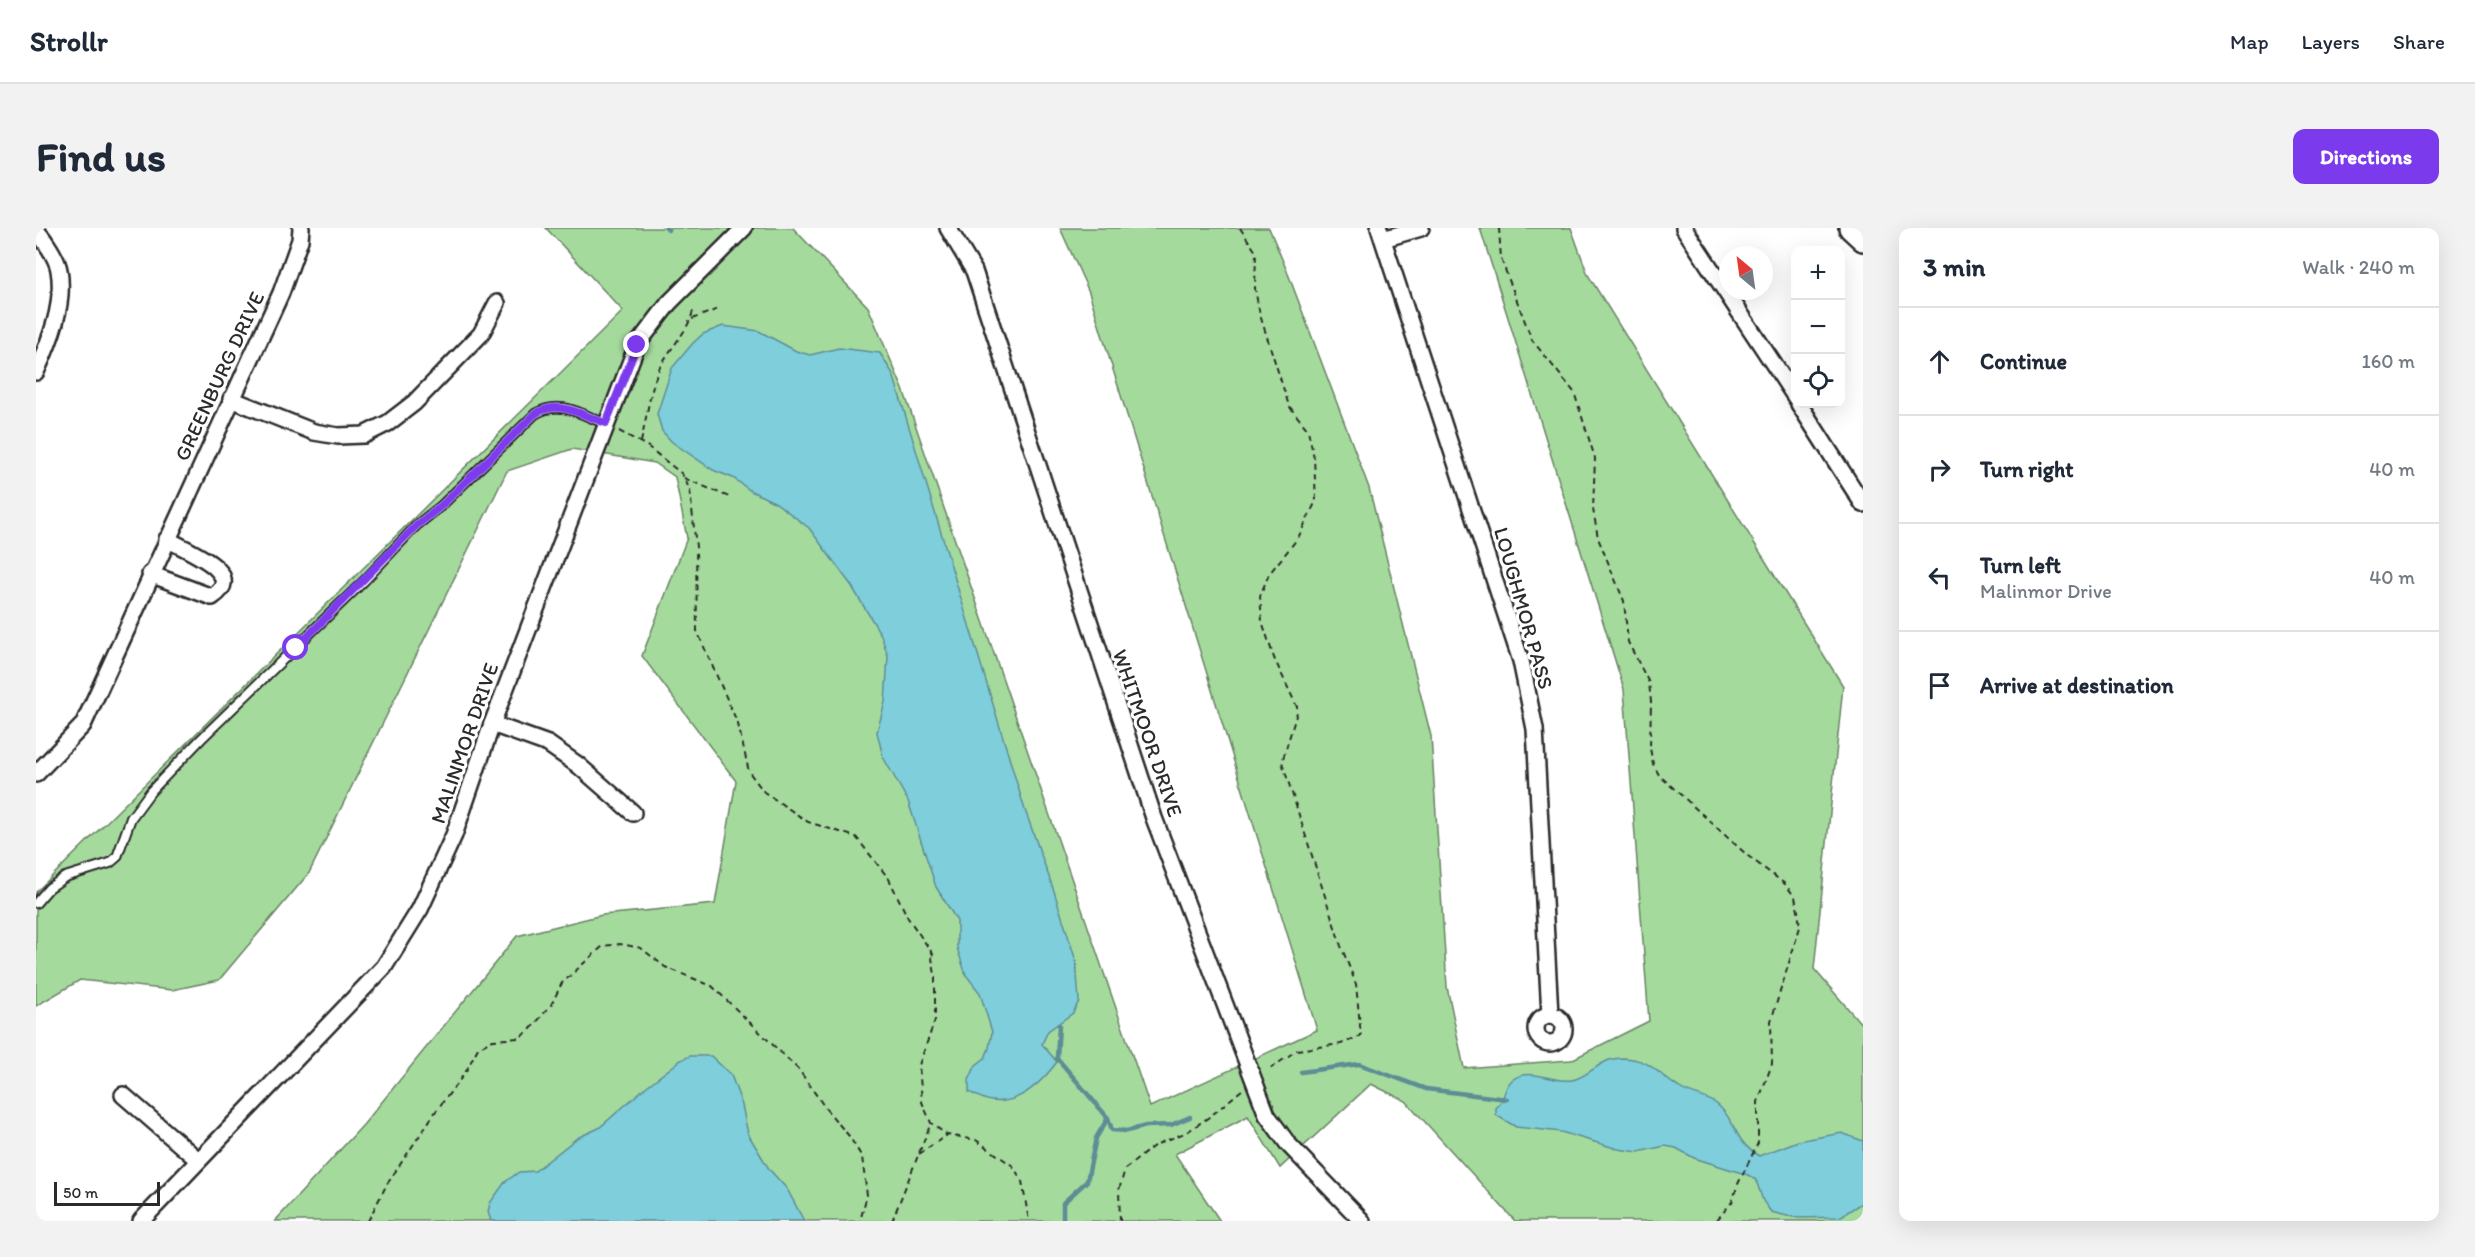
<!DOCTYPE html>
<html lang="en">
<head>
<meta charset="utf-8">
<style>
  body { margin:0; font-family:Itim,sans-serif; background:#f2f2f3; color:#1f2937 }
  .controls { position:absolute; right:18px; top:18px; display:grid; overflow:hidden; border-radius:12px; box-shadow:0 6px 24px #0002 }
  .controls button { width:54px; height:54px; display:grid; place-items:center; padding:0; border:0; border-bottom:2px solid #e0e1e3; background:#fff; color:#1f2937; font:30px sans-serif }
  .compass { position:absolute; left:1683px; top:18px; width:54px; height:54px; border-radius:50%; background:#fff; box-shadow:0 6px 24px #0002; rotate:331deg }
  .scale { position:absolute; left:18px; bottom:15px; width:106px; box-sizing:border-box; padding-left:6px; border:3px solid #2b2b2b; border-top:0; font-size:16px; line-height:21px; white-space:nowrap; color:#2b2b2b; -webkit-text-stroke:4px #fff; paint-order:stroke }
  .stop { position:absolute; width:18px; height:18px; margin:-14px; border:4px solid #7c3aed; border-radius:50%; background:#fff }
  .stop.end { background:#7c3aed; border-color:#fff; box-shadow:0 2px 6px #0008 }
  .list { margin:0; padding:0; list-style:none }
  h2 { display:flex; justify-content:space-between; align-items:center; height:78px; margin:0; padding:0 24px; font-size:26px }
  h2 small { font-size:20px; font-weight:400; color:#747a83 }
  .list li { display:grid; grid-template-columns:39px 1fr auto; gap:18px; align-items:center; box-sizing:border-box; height:108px; padding:0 24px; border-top:2px solid #e0e1e3 }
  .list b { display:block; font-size:22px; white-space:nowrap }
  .list p { margin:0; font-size:20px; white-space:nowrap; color:#747a83 }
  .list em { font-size:20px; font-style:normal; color:#747a83 }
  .icon { flex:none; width:33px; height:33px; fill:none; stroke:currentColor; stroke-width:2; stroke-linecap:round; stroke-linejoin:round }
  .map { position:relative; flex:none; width:1827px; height:993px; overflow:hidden; border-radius:12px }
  header { display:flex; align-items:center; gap:36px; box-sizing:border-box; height:84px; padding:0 30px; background:#fff; border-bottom:2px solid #e0e1e3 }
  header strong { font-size:28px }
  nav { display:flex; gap:33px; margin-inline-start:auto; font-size:21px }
  .intro { display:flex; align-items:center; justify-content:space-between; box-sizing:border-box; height:144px; padding:0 36px }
  h1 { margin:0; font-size:42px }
  .button { padding:15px 27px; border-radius:12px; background:#7c3aed; color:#fff; font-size:21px; font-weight:700 }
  main { display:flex; gap:36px; padding:0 36px }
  aside { flex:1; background:#fff; border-radius:12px; box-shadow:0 6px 24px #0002 }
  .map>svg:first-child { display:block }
</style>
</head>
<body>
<header>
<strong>Strollr</strong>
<nav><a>Map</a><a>Layers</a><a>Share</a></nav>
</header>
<div class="intro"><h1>Find us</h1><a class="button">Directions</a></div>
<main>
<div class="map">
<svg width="1827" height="993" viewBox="0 0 1827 993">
  <rect width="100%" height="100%" fill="#fff"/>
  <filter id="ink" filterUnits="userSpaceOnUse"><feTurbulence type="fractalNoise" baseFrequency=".0167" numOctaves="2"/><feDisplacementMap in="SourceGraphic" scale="12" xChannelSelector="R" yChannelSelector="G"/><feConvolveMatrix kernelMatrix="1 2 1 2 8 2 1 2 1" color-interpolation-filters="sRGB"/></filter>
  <g filter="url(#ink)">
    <polygon fill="#a5da9d" stroke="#688264" stroke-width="1.5" points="510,0 757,0 832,79 867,161 1114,879 1281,802 1053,64 1024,0 1233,0 1251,43 1333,260 1395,508 1411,759 1428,840 1535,832 1613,793 1588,461 1444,0 1535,0 1552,47 1807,458 1778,741 1827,798 1827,993 1479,993 1370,873 1335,856 1244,940 1212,888 1139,926 1184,993 239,993 328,896 481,708 566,687 679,676 700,553 606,428 651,310 639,249 619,235 536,221 471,243 273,645 183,752 136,762 44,752 0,778 0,664 587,83"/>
    <g fill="#7ecedb" stroke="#5d8d95" stroke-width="1.5">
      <path d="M687,98L723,103L760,123L774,127L803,120L844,125L857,146L989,582L1017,660L1040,733L1043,773L1037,785L1012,803L1006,816L1021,834C1006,854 983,877 955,873C948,872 940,867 933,864V852L940,837L949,830L953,820L956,804L944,765L930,747L921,720V693L900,659L872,573L847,529L841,504L849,474L852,428L845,407L815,357L773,300L740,275L715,263L697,250L677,242L636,214L626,203L621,186L636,140L657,115L667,106Z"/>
      <polygon points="654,828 675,828 695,847 706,877 712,906 733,941 751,961 768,993 455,993 452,984 454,975 469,954 483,944 499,943 541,910 563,900 611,858 645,832"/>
      <path d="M1587,830C1615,831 1620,845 1642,859C1655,868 1671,867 1683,878C1702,896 1697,912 1723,928L1762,913L1806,905L1827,913V974L1804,989L1764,990L1751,988L1735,984L1727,973L1720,952L1712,947L1658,930L1640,920L1629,918L1602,924L1582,921L1525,904L1480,899L1460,887V880C1469,873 1467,860 1476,852C1493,838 1517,855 1536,852C1549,850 1560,837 1573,832C1577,831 1582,830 1587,830Z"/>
    </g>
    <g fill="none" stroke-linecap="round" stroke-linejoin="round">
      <g stroke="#5d8d95" stroke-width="4.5">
        <polyline points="630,0 632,2"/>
        <polyline points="1023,797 1021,830 1072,890 1076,902 1091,903 1110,898 1135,897 1154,889"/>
        <polyline points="1265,844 1323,836 1390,861 1471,871"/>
        <polyline points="1027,993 1027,975 1051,953 1060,910 1072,890"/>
      </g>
      <g stroke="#2b2b2b" stroke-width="12">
        <path id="lane" d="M0,675L13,660L29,649L74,635L81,629L95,590L115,563L165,511L328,353L381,297L405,278L499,186C524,171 545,186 570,196"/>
      </g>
      <g stroke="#2b2b2b" stroke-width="20">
        <g id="street">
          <polyline points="912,0 938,43 1118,590 1231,887 1252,916 1326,993"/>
          <polyline points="1343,0 1485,433 1499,501 1514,787"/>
          <polyline points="1648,0 1760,170"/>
          <path d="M0,2C8,11 21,30 23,42C29,77 14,113 0,144"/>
          <polyline points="1347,11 1385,0"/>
          <polyline points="195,171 278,204 302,208 328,207 352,195 378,175 445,106 461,75"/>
          <polyline points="1763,176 1827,276"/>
          <path d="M114,346L176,369C213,345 149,322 131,311"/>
          <polyline points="456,496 512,516 542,537 597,585"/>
          <polyline points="0,546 47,497 245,65 264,12 265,0"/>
          <circle cx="1514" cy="801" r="14"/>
          <polyline points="87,867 162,932"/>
          <polyline points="105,993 348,739 384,681 418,607 456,496 601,117 633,75 708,0"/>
        </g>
      </g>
      <g stroke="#2b2b2b" stroke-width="26">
        <polyline id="secondary" points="1814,0 1827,12"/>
      </g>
      <g stroke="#2b2b2b" stroke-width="2" stroke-dasharray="6 4.5" stroke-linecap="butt">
        <polyline points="1204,0 1220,24 1219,61 1224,87 1253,178 1272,202 1278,230 1280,273 1262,310 1233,346 1224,368 1226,393 1238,430 1262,481 1246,534 1305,718 1320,756 1325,808 1305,816 1261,822 1231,843"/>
        <polyline points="1463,0 1465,31 1496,112 1538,164 1559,230 1557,281 1562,310 1588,373 1592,414 1613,455 1615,474 1614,520 1617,536 1623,547 1712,628 1749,656 1759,669 1762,683 1764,699 1735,793 1736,836 1722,874 1722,915 1702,956 1696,974 1680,993"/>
        <polyline points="656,91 685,80"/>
        <polyline points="583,203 611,218 646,246 654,262 660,319 661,403 702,496 713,544 728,564 772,594 820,609 853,651 872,690 897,726 895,725 899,746 899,792 883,837 886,874 895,895 911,907 940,912 977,938 986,953 993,993"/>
        <path d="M605,214C610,192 613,168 621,146C629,124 654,103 657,82"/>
        <polyline points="648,250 693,269"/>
        <polyline points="883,926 911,907"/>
        <polyline points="332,993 351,956 400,883 429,845 442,820 457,812 483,810 494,802 515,777 526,755 567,718 584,716 605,720 629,739 676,758 763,842 790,881 813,908 826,929 831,967 824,993"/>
        <polyline points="856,993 895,895"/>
        <polyline points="1084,993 1083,962 1089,941 1119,917 1151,904 1176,887 1207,861"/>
      </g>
      <use href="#lane" stroke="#fff" stroke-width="8"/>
      <use href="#street" stroke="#fff" stroke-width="15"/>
      <use href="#secondary" stroke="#fff" stroke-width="21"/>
    </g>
  </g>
  <g fill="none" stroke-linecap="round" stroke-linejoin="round" filter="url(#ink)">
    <path stroke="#7c3aed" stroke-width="8" d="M260,420L381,297L405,278L499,186C523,171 545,187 570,195L601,117"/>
  </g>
  <g text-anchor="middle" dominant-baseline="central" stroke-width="6" stroke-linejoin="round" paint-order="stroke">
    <g font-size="21" fill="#2b2b2b" stroke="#fff">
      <text transform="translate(183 148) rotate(-65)">GREENBURG DRIVE</text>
      <text transform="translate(1488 380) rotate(74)">LOUGHMOR PASS</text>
      <text transform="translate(1112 505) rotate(71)">WHITMOOR DRIVE</text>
      <text transform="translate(428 515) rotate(-71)">MALINMOR DRIVE</text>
    </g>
  </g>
</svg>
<div class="controls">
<button>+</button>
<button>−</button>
<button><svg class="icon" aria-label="locate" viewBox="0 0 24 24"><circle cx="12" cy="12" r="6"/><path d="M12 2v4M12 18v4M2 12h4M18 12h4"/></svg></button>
</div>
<svg class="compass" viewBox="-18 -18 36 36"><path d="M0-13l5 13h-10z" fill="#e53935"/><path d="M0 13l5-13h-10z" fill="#747a83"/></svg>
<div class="scale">50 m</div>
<div class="stop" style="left:260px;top:420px"></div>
<div class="stop end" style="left:601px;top:117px"></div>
</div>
<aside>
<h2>3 min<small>Walk · 240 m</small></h2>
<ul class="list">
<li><svg class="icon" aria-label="ahead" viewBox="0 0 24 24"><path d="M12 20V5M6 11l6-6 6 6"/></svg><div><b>Continue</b></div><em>160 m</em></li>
<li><svg class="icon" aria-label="right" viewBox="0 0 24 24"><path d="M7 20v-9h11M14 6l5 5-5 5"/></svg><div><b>Turn right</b></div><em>40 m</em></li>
<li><svg class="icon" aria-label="left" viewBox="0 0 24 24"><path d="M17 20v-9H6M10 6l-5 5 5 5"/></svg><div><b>Turn left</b><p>Malinmor Drive</p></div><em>40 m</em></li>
<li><svg class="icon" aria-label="arrive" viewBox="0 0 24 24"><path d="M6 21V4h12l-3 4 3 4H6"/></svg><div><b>Arrive at destination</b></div></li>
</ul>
</aside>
</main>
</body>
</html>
